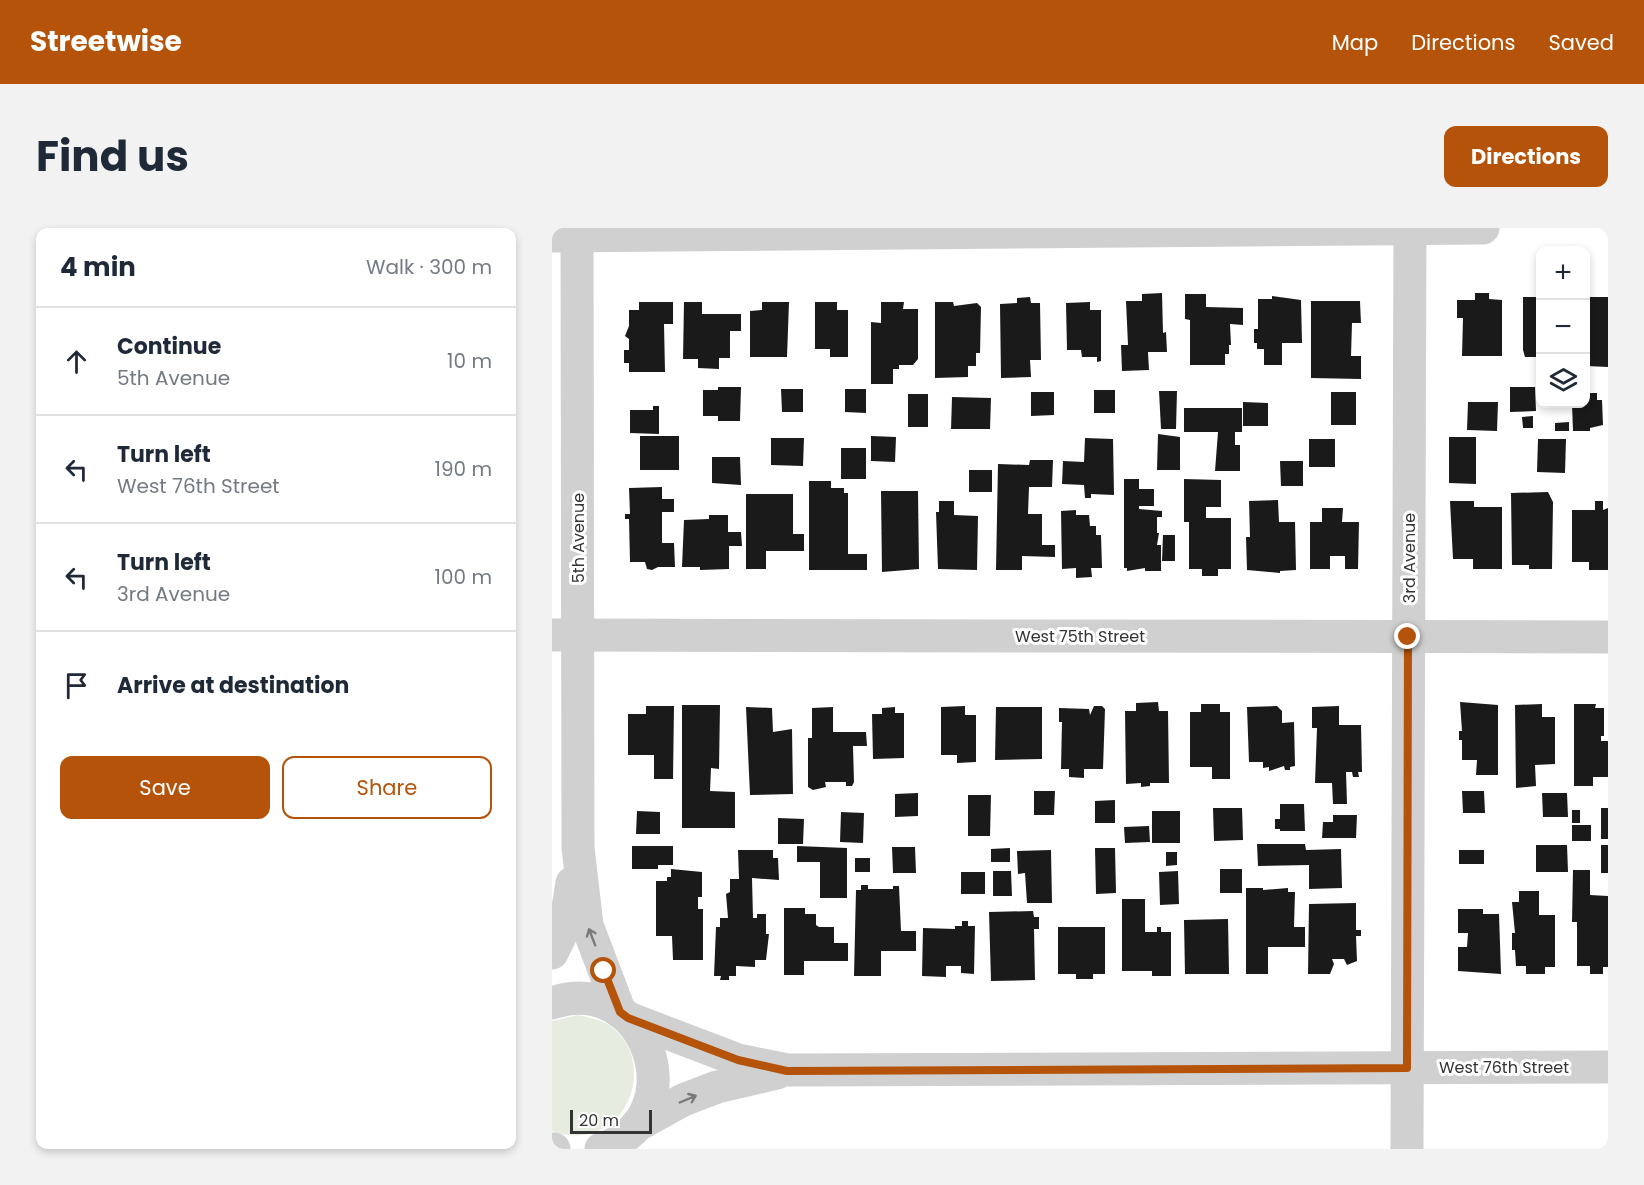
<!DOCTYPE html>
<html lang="en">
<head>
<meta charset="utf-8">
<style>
  body { margin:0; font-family:Poppins,sans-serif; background:#f2f2f3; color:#1f2937 }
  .controls { position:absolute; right:18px; top:18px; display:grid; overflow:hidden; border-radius:12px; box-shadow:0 3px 9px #0003 }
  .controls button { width:54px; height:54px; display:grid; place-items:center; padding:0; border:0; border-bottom:2px solid #e0e1e3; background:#fff; color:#1f2937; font:30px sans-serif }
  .scale { position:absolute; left:18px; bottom:15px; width:82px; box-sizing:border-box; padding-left:6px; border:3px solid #333; border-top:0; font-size:16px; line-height:21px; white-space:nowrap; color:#333; -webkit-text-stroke:4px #fff; paint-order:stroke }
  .stop { position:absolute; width:18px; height:18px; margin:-14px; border:4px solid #b45309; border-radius:50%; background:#fff }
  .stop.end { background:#b45309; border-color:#fff; box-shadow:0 2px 6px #0008 }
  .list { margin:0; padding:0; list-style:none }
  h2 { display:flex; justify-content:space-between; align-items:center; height:78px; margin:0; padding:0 24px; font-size:26px }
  h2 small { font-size:20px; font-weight:400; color:#747a83 }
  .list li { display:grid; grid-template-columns:39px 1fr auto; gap:18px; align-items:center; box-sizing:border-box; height:108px; padding:0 24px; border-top:2px solid #e0e1e3 }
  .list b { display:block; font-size:22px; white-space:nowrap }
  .list p { margin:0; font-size:20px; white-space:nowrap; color:#747a83 }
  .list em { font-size:20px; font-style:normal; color:#747a83 }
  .actions { display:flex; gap:12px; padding:18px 24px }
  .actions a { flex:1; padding:14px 0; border:2px solid #b45309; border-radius:12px; text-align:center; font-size:21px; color:#b45309 }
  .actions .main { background:#b45309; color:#fff }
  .icon { flex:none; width:33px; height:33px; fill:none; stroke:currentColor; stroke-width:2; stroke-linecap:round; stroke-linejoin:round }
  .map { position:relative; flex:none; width:1056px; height:921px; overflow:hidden; border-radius:12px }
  header { display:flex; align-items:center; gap:36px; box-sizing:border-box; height:84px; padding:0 30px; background:#b45309; color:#fff }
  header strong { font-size:28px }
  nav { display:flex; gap:33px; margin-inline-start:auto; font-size:21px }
  .intro { display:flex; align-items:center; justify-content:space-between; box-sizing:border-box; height:144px; padding:0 36px }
  h1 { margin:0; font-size:42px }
  .button { padding:15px 27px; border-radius:12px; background:#b45309; color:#fff; font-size:21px; font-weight:700 }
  main { display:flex; gap:36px; padding:0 36px }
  aside { flex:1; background:#fff; border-radius:12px; box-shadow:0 3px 9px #0003 }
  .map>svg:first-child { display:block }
</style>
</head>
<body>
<header>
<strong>Streetwise</strong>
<nav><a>Map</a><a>Directions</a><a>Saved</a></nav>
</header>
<div class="intro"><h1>Find us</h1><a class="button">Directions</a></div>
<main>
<aside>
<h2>4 min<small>Walk · 300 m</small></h2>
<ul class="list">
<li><svg class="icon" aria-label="ahead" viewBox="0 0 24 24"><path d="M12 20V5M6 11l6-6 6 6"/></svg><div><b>Continue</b><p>5th Avenue</p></div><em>10 m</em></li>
<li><svg class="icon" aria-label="left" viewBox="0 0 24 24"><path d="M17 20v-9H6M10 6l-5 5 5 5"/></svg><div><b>Turn left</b><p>West 76th Street</p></div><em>190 m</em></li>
<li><svg class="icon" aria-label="left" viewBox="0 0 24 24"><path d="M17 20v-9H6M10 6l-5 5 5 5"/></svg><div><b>Turn left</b><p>3rd Avenue</p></div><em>100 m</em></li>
<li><svg class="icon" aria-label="arrive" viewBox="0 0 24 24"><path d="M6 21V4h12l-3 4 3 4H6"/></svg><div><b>Arrive at destination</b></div></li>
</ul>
<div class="actions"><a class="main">Save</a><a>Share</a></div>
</aside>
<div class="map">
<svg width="1056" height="921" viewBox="0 0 1056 921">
  <rect width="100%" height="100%" fill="#fff"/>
  <path fill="#e6ecdf" d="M26,787C37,790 48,791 57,797C106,831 78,914 18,907C11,906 6,906 0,903V793Z"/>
  <g fill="#1a1a1a">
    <polygon points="610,65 611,105 614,104 615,124 596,124 597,142 570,143 569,117 576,117 574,73 590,73 590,66"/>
    <polygon points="923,65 937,65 937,71 950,72 950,128 910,128 911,90 905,90 905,72 923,72"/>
    <polygon points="633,66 654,66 654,79 691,80 691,97 678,96 679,117 677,117 677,126 673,126 673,137 638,137 638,92 633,91"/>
    <polygon points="720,68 749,72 750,115 730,115 730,137 712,137 712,121 705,121 705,115 702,115 702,101 706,101 706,71 720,71"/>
    <polygon points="478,69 479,75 488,75 489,132 478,132 479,149 449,150 448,76 465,75 465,70"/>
    <polygon points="971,69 988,69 988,121 984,121 984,129 973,129 971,122"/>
    <polygon points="1034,69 1056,69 1056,139 1034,138"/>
    <polygon points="759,73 808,73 809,95 800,95 799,128 809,128 809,151 759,150"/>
    <polygon points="87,74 121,74 121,96 112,96 113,144 77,144 77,135 72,135 72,122 77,122 77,111 73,108 77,98 77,82 87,82"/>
    <polygon points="132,74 150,74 150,86 189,86 189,103 178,103 178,130 167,130 167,141 146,140 146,131 131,131"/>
    <polygon points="210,74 237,74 235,129 198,129 198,83 210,82"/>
    <polygon points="263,74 285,74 285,82 296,82 296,129 278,129 278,121 263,121"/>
    <polygon points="329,74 352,74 351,81 366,81 366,131 361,137 347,137 347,141 341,141 341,156 319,156 319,94 329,95"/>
    <polygon points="383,74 401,74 402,78 425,75 429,79 428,125 424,125 424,138 416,138 416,149 383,150"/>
    <polygon points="538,74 538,82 549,82 549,133 545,134 545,129 530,129 529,122 515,122 514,75"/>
    <polygon points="166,159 189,159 188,193 166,193 166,188 151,188 151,162 166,162"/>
    <polygon points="958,159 983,159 984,183 958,184"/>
    <polygon points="229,161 251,161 251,184 230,184"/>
    <polygon points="293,161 314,161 314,185 293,184"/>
    <rect x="542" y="162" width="21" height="23"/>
    <polygon points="607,163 625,163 624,201 609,201"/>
    <polygon points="479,164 502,164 502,187 479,188"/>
    <rect x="779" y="164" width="25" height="33"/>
    <polygon points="1034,165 1045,165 1045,172 1050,172 1051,197 1038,200 1038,203 1021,203 1020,176 1034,176"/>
    <rect x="356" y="166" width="20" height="33"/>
    <polygon points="400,169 439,170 438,201 399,201"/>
    <polygon points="691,174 716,175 716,198 691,198"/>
    <polygon points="916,174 946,174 945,203 915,202"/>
    <polygon points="101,178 107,178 107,206 78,205 78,182 101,182"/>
    <polygon points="632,180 690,180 690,204 683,204 683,217 688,217 688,243 663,243 666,204 632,204"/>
    <polygon points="981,188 981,200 971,200 970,189"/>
    <polygon points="1017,194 1017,203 1003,203 1003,195"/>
    <polygon points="606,206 628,209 628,242 605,242"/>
    <rect x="88" y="208" width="39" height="34"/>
    <polygon points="319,208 344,209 343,234 319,233"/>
    <polygon points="897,209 924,209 924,256 897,255"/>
    <polygon points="219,210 252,210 251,238 219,237"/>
    <polygon points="533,210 561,211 562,267 539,266 539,270 533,270 532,257 510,256 511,233 532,234"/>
    <rect x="757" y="211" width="26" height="28"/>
    <polygon points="986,211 1014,211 1013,245 985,244"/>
    <rect x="289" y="220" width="25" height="31"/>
    <polygon points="160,229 188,229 189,257 160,255"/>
    <polygon points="478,232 501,232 500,259 477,259 476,286 490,286 490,317 503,317 503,329 470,328 470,342 444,342 446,236 477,237"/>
    <polygon points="728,233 751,233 751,258 729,258"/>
    <rect x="417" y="242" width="23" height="22"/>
    <polygon points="572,251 587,251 587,261 602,261 602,278 587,278 587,281 610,283 610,289 605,289 605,305 607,305 605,317 609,317 609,343 593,343 593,340 575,343 575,340 572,340"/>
    <polygon points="632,251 669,252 669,279 654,279 654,290 679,290 679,341 666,341 666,348 650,348 650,341 637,341 637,294 632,294"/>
    <polygon points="257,253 279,253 279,260 292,260 292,265 296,265 296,326 315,326 315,342 257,342"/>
    <polygon points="110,259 110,271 122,271 122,284 110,284 110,315 122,315 123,339 106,339 100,342 95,341 93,334 78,334 77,291 73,291 73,286 78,286 77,260"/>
    <polygon points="329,263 366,263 367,341 330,344"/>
    <polygon points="996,264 1001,274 1000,341 977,341 977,337 960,337 959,265"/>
    <polygon points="194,266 241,266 241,306 252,306 252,323 214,323 214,341 194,341"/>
    <polygon points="726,272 727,294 743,294 744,342 728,343 728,345 695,342 694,309 698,309 697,273"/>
    <polygon points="387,273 402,273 402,287 426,288 425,342 386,341 384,284 387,284"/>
    <polygon points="898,273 922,273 922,279 950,279 950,341 921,341 921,331 901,331"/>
    <polygon points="1043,273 1051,273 1051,282 1056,280 1056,342 1037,342 1037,334 1020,334 1020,282 1043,282"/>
    <polygon points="770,280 791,280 790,294 807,294 806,341 793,341 793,328 778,328 778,341 758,341 758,294 770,294"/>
    <polygon points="524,282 524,287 537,287 538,298 544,298 544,307 549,307 550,340 539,340 540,349 524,350 524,340 510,341 509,283"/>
    <polygon points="157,287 176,287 176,304 189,304 190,318 177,318 177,341 148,342 148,339 130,339 132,292 157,291"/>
    <polygon points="611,307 623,307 623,333 610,333"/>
    <polygon points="606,474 607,483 616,483 617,555 598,555 598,558 589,559 589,555 574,556 573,483 584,483 584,475"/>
    <polygon points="908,474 946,477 946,547 924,547 925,532 910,532 910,512 907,512 907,503 910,503"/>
    <polygon points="649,476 668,476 668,484 678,484 678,551 660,551 660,539 638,539 638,484 649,484"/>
    <polygon points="990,476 990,489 1003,489 1003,536 983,537 984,558 964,560 963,477"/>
    <polygon points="1022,476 1044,476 1043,480 1052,480 1052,508 1049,508 1049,513 1056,513 1056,549 1041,549 1041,558 1022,558"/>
    <polygon points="130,477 168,477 167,541 159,540 158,563 183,564 183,600 130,600"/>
    <polygon points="94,478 122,478 121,551 102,551 102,527 76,527 76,486 94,486"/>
    <polygon points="413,478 413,487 424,487 424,534 405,535 405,527 389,527 389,479"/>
    <polygon points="542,478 550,478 553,481 551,541 532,541 532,550 517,549 517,541 509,541 510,494 507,494 507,480 537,481 538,487"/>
    <polygon points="725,478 730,483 730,495 742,494 743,538 738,539 738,542 733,542 732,538 717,543 717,539 711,540 711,534 697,534 695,479"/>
    <polygon points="787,478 787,497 809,497 810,544 806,544 807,549 801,549 800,544 794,544 795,576 781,576 780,555 763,555 765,500 760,500 760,479"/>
    <polygon points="194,479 220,480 221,504 240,501 241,566 198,567"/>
    <polygon points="281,479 281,504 314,504 315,518 301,518 302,554 300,558 294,558 294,554 273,554 274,559 261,562 256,559 256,510 260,510 260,480"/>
    <polygon points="343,479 343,485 352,485 352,530 321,531 320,486 330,486 330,480"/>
    <polygon points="444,479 490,479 490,531 443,532"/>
    <polygon points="482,563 503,563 502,587 482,587"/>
    <polygon points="910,563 932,563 933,585 911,585"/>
    <polygon points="366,565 366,588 343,589 343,566"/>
    <polygon points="990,565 1015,565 1016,589 991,589"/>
    <polygon points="416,567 439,567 438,608 416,608"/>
    <polygon points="563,572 563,595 543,595 543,573"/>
    <polygon points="728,576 752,576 753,603 728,603 728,601 723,601 723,591 728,591"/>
    <polygon points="661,580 690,580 691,612 662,613"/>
    <rect x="1049" y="580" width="7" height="31"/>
    <rect x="1020" y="582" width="8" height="13"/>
    <polygon points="85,583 108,584 108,606 84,606"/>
    <rect x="600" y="583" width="28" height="32"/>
    <polygon points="289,584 312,585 311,615 288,614"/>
    <polygon points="781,587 805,587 804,610 770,610 771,594 781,594"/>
    <polygon points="226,590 252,591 251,616 226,616"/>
    <rect x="1020" y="597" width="19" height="16"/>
    <polygon points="597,598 598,614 573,615 572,599"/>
    <polygon points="705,616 753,616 754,622 789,621 790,660 757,661 757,637 706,638"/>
    <polygon points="984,617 1015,617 1016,644 984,644"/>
    <rect x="1049" y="617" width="7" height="28"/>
    <polygon points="80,618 121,618 121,637 106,637 106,641 80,641"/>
    <polygon points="245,618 295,620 295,670 268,670 268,634 245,634"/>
    <polygon points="340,619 363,619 364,645 341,645"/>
    <polygon points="458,620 458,634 439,634 439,621"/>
    <polygon points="543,620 563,620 564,665 544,666"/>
    <polygon points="186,622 221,622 221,630 226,630 227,652 200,650 201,690 205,690 205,686 214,686 214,706 217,706 214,732 203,732 203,739 184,738 184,748 177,748 177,752 168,752 169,748 162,748 164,699 168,699 168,690 176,690 174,666 178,664 178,651 187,651"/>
    <polygon points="499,622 500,675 475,675 473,645 466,646 465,623"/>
    <rect x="907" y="622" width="25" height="14"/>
    <polygon points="614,624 625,624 625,637 614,638"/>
    <rect x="303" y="630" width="15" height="14"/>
    <polygon points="119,641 150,644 150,669 146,669 146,681 151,681 151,732 121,732 120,708 104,708 104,653 115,653 115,649 119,649"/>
    <rect x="668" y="641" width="22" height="24"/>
    <polygon points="1021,642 1038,642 1038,667 1056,668 1056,739 1051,739 1051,746 1038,746 1038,738 1025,738 1025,694 1020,694"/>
    <polygon points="441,643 459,643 460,668 441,668"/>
    <polygon points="626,643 627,676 608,677 607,644"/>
    <rect x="409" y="644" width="24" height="22"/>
    <polygon points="309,657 316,657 316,661 341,661 341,658 347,658 349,703 364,703 364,723 329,723 329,748 302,748 304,662 309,662"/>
    <polygon points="694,660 711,660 711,662 736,660 736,664 743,664 742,699 753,699 753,719 716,719 716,746 694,746"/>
    <polygon points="967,663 987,663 987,687 1003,687 1003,739 993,739 993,746 974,746 974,738 964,738 963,722 960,722 960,705 963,705 960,674 967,674"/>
    <polygon points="570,671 593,671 593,704 605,704 605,699 609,699 609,704 619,704 619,748 600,748 600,743 570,743"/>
    <polygon points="804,675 804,702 809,702 809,708 804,708 805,733 795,737 792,731 780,731 782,736 778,746 756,746 757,676"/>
    <polygon points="232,680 253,680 253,686 264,686 264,697 267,699 282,699 282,715 296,715 296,733 252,733 252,747 232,747"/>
    <polygon points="906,681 931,681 931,686 947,686 949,746 906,743 906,719 915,719 916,705 906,705"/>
    <polygon points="481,683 482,689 487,689 487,701 482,701 483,752 439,753 437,684"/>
    <polygon points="676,691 677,746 633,746 632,692"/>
    <polygon points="410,693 416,693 416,698 423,698 422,746 409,745 409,738 394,738 394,749 370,748 371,700 403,701 403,698 410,698"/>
    <polygon points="506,699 553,699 553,746 541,746 541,751 524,751 524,746 506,746"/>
  </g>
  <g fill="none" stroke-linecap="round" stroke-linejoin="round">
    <g stroke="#d0d0d0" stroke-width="33">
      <polyline points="25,0 26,620 35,697 68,784"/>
      <polyline points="0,8 931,0"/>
      <polyline points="0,407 1056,409"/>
      <polyline points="0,725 13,698 20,655"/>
      <path d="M0,775C96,742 145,889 49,921"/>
      <polyline points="76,790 186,832 235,842 1056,839"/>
      <polyline points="84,898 131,872 165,859 225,845"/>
      <polyline points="0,921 2,921"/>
      <polyline points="855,921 858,0"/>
    </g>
  </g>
  <defs><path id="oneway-shaft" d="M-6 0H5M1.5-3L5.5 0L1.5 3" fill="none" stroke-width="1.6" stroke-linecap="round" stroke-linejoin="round" transform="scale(1.5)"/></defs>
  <g stroke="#7a7a7a">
    <use href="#oneway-shaft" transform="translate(40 709) rotate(-111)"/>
    <use href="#oneway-shaft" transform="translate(136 871) rotate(-23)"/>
  </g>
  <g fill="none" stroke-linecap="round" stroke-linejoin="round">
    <polyline stroke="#b45309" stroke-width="8" points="52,743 68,784 76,790 186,832 235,843 855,840 856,409"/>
  </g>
  <g text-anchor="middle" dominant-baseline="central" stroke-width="6" stroke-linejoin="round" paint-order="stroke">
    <g font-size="16" fill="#333" stroke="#fff">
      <text transform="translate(26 310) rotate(-90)">5th Avenue</text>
      <text transform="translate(857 330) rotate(-90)">3rd Avenue</text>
      <text x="528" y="408">West 75th Street</text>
      <text x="952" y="839">West 76th Street</text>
    </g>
  </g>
</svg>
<div class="controls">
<button>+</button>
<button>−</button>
<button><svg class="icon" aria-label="layers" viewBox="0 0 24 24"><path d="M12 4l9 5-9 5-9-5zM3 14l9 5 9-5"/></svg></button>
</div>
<div class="scale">20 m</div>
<div class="stop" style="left:52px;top:743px"></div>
<div class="stop end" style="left:856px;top:409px"></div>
</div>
</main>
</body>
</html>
